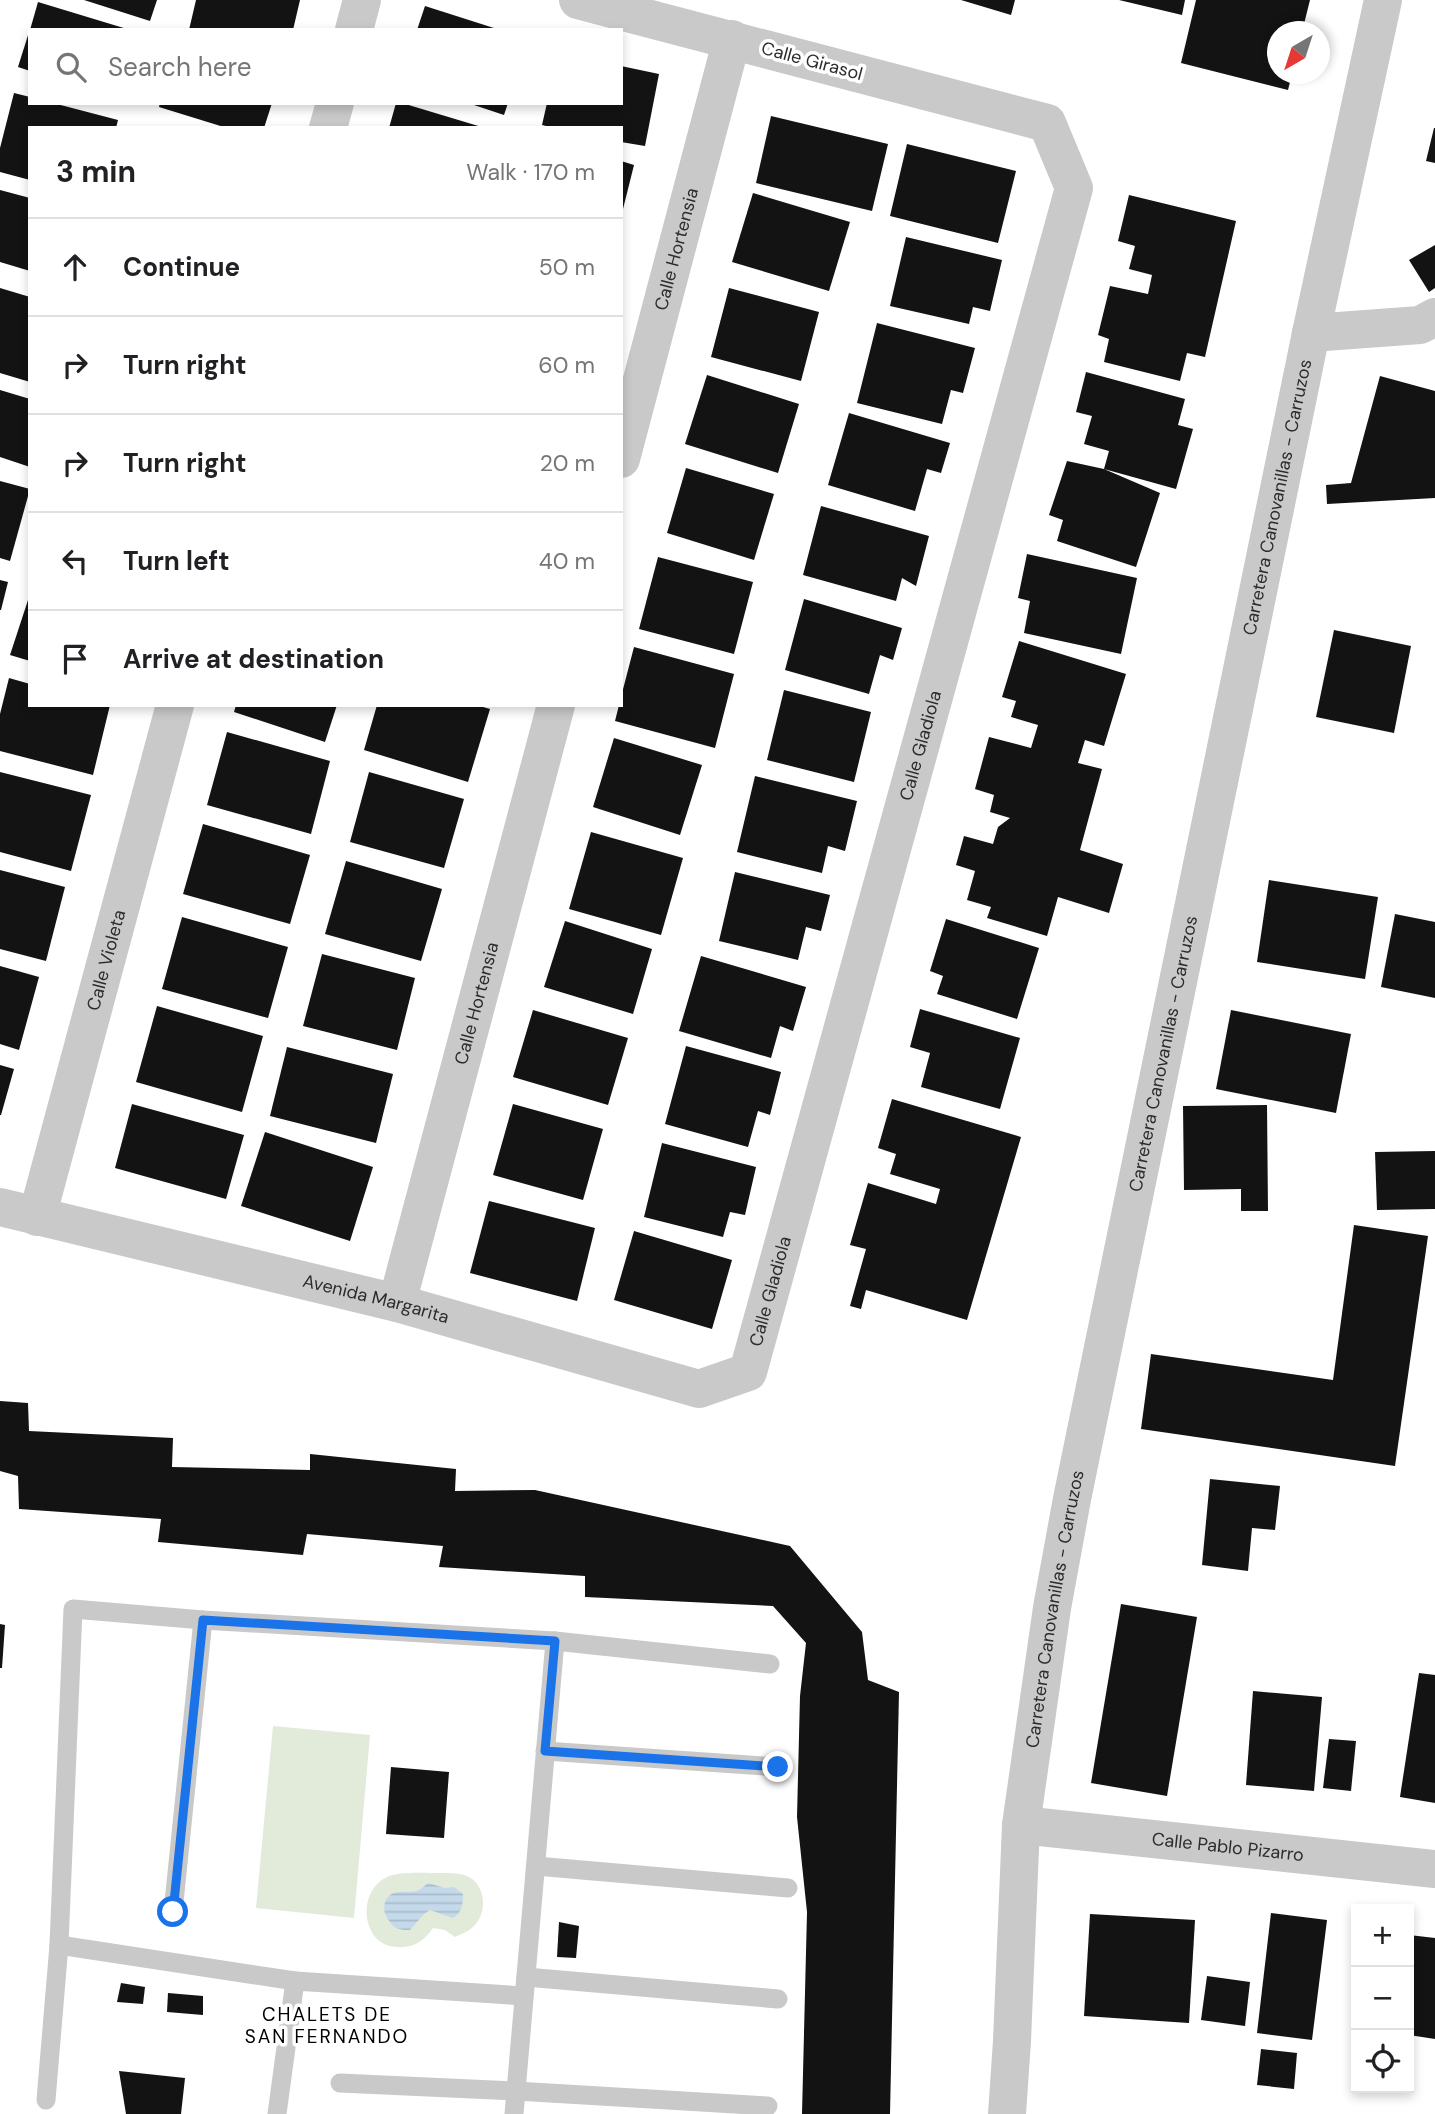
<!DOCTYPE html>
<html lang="en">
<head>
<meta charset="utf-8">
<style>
  body { margin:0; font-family:"DM Sans",sans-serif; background:#f2f2f2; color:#202124 }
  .controls { position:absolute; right:21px; bottom:21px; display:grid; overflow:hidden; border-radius:0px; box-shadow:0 4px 10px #0003 }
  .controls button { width:63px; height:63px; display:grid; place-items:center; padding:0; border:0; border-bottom:2px solid #e0e0e0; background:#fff; color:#202124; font:35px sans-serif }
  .compass { position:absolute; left:1267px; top:21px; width:63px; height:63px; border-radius:50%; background:#fff; box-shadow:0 4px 10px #0003; rotate:219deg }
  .stop { position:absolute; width:21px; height:21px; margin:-16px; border:5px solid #1a73e8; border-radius:50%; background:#fff }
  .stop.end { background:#1a73e8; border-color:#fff; box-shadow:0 2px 7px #0008 }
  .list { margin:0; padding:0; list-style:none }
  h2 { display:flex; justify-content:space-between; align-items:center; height:91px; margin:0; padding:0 28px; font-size:30px }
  h2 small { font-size:23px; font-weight:400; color:#757577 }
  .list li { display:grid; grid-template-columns:46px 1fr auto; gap:21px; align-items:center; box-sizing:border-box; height:98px; padding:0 28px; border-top:2px solid #e0e0e0 }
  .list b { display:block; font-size:26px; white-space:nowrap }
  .list em { font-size:23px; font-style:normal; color:#757577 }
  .icon { flex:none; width:38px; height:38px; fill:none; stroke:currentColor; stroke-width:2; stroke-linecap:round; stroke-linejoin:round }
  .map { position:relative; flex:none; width:1435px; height:2114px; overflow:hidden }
  .search { position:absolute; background:#fff; box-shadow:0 4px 10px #0003; left:28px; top:28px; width:595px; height:77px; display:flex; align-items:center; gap:18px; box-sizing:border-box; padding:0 24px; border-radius:0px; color:#757577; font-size:26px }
  .panel { position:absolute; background:#fff; box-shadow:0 4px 10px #0003; left:28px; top:126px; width:595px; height:581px; border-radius:0px }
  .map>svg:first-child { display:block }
</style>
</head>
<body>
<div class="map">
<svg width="1435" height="2114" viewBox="0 0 1435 2114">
  <defs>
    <pattern id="water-rules" width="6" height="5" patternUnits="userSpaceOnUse" patternTransform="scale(1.75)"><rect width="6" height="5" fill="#c4daeb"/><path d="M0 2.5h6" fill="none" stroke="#a9bbca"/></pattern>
  </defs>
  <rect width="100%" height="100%" fill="#fff"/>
  <g fill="#e2ead9">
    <polygon points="273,1726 370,1735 354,1918 256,1908"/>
    <path d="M441,1873C449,1873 457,1873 464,1875C483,1880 488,1906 478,1921C472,1930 464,1933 455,1937L445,1930L433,1928C430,1932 426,1937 422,1940C408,1951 383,1950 373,1934C361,1915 366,1887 387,1877C399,1871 427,1873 441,1873Z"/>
  </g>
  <path fill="url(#water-rules)" d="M428,1883L445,1888L454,1887L463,1894C463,1904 462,1913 453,1918L430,1910L424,1914L410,1930C401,1930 396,1930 390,1922C385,1916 383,1910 385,1902C391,1886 408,1895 419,1890C423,1888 425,1885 428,1883Z"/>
  <g fill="#131313">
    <polygon points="84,0 157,0 150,21"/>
    <polygon points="196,0 300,0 293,30 189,30"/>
    <polygon points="961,0 1015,0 1011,15"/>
    <polygon points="1119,0 1185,0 1182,15"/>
    <polygon points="1196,0 1310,0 1302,32 1278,32 1278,74 1292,74 1288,90 1181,63"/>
    <polygon points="38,2 127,29 127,30 30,30"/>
    <polygon points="425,6 497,29 497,30 417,30"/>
    <polygon points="29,32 30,32 30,71 18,67"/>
    <polygon points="621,66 659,74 645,146 621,142 621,128 554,128 542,125 547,103 621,103"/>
    <polygon points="14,93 30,97 30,103 53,103 118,120 116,128 30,128 30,180 0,172 0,148"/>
    <polygon points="160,103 272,103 264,128 227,128 159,107"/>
    <polygon points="396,103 402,103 485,128 389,128"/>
    <polygon points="468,103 508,103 504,115"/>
    <polygon points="771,116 888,144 872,211 756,183"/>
    <polygon points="1434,128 1435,128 1435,163 1426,161"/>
    <polygon points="907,144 1016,171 998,243 890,216"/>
    <polygon points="621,161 634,165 622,213 621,212"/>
    <polygon points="0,190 30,198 30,271 0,262"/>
    <polygon points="753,193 850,222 829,291 732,262"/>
    <polygon points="1129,195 1236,221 1205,357 1187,353 1180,381 1104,362 1109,339 1098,335 1110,286 1148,294 1152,275 1129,269 1135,246 1118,241"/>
    <polygon points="906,237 1002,260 990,311 973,307 969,324 890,306"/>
    <polygon points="1435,245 1435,288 1429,292 1409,260"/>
    <polygon points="0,288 30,297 30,382 0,373"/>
    <polygon points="729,288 819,312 801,381 711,357"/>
    <polygon points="877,323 975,348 963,393 951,390 942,424 857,403"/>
    <polygon points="1086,372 1185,399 1178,425 1193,429 1176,489 1104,469 1160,493 1136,567 1057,541 1063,520 1049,515 1067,461 1104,469 1109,451 1084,444 1092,416 1076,412"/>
    <polygon points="707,375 799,404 778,473 685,444"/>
    <polygon points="1380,376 1435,391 1435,498 1327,504 1326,485 1351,483"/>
    <polygon points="0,390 30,399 30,467 0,457"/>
    <polygon points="849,413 950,443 941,473 927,469 915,511 828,485"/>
    <polygon points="686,468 774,494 754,560 667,533"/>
    <polygon points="0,481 30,489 10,561 0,558"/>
    <polygon points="821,506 929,536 916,586 902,578 896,601 803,575"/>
    <polygon points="1027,554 1137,578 1121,654 1024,633 1030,601 1018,598"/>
    <polygon points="658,557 753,582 734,654 639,629"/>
    <polygon points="0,580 8,582 1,610 0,610"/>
    <polygon points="30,594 30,661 10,655"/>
    <polygon points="804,599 902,628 893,660 880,655 869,694 785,670"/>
    <polygon points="1334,630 1411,646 1394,733 1316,717"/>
    <polygon points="1019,641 1126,674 1104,746 1085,740 1078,763 1102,769 1080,850 1123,864 1109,913 1058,897 1047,936 987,918 991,907 967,900 975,871 956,865 964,836 993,844 998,827 1010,818 990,812 994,795 975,789 989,737 1031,748 1038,725 1011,717 1016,701 1002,697"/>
    <polygon points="634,647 734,674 715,748 615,721 619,705 621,705 621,697"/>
    <polygon points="9,678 30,684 30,705 110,705 93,775 0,751 0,714"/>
    <polygon points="784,690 871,712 854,782 767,760"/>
    <polygon points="236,705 337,705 325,742 234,712"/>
    <polygon points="377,705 476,705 490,709 468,782 364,750"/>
    <polygon points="227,732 330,761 311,834 207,805"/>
    <polygon points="614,738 702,765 680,835 593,807"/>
    <polygon points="0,772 91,795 71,871 0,852"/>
    <polygon points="369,772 464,799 444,868 350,842"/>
    <polygon points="755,776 857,801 845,851 828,846 822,873 737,852"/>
    <polygon points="203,824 310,855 290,924 183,894"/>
    <polygon points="591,832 683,858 661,935 569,909"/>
    <polygon points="346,861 442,889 421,961 325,934"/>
    <polygon points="0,870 65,887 46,961 0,949"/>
    <polygon points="735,872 830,895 821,931 806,927 798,960 719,941"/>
    <polygon points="1269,880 1378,897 1365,979 1257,962"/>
    <polygon points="1395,914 1435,922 1435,998 1381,987"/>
    <polygon points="182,917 288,947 268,1018 162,989"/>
    <polygon points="946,919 1039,948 1017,1019 937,994 943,976 930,971"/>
    <polygon points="565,921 652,949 633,1014 544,987"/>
    <polygon points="322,954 415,978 397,1050 303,1026"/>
    <polygon points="701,956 806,987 793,1031 780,1026 771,1058 679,1031"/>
    <polygon points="0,966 39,977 19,1050 0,1044"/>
    <polygon points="157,1006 263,1036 242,1112 136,1082"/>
    <polygon points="920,1009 1020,1038 1000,1109 921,1087 930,1053 910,1047"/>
    <polygon points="533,1010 628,1038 608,1105 513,1077"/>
    <polygon points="1231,1010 1351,1034 1336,1113 1216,1089"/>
    <polygon points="686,1046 781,1072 770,1115 758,1111 748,1147 665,1124"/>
    <polygon points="287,1047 393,1074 376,1143 270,1116"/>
    <polygon points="0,1065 14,1069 1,1115 0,1115"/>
    <polygon points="892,1099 1021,1137 967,1320 866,1290 861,1309 850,1306 866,1249 850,1245 868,1183 936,1204 940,1189 890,1174 896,1154 878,1148"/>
    <polygon points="132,1104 244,1135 226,1199 115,1168"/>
    <polygon points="513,1104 603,1129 583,1200 493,1175"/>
    <polygon points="1267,1105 1268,1211 1241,1211 1241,1189 1184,1190 1183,1106"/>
    <polygon points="265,1132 373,1167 350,1241 241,1206"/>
    <polygon points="662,1143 756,1167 745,1215 730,1212 723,1237 644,1217"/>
    <polygon points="1435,1151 1435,1209 1377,1210 1375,1152"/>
    <polygon points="489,1201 595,1228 577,1301 470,1273"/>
    <polygon points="1354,1225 1428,1236 1395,1466 1141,1429 1151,1354 1333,1380"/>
    <polygon points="634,1231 732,1260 712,1329 614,1300"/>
    <polygon points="0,1401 28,1403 29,1431 173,1438 172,1467 310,1470 310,1454 456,1469 455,1491 535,1490 790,1546 862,1632 868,1680 899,1692 890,2114 802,2114 807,1912 797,1817 800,1696 806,1643 773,1606 585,1597 585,1576 439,1567 443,1546 307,1534 303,1555 158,1542 161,1519 19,1509 18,1476 0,1471"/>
    <polygon points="1210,1479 1280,1486 1275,1530 1252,1528 1248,1571 1202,1565"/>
    <polygon points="1121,1604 1197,1617 1167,1796 1091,1783"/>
    <polygon points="0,1624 5,1625 2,1668 0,1668"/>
    <polygon points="1419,1673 1435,1675 1435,1803 1400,1797"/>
    <polygon points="1253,1691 1322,1697 1314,1791 1246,1785"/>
    <polygon points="1329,1739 1356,1741 1351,1791 1323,1788"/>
    <polygon points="391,1767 449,1772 444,1838 386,1834"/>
    <polygon points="1271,1913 1327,1920 1312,2040 1257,2033"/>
    <polygon points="1090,1914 1195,1920 1189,2023 1084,2016"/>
    <polygon points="559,1922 579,1926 576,1958 557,1957"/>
    <polygon points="1409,1935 1435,1938 1435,2039 1409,2035"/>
    <polygon points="1207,1976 1250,1982 1245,2026 1201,2020"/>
    <polygon points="121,1983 145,1987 143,2004 117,2002"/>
    <polygon points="168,1993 203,1996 203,2015 167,2012"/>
    <polygon points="1261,2049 1297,2053 1294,2089 1257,2085"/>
    <polygon points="119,2071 185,2078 181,2114 126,2114"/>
  </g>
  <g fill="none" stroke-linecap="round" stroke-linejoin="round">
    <g stroke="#c9c9c9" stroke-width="19">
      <polyline points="545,1751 778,1767"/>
      <polyline points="536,1866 788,1888"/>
      <polyline points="173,1912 203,1620"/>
      <polyline points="59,1945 295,1981"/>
      <polyline points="526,1977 778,1999"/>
      <polyline points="340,2083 516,2091 768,2106"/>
      <polyline points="46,2100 59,1945 73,1609 203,1620 555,1641 770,1664"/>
      <polyline points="277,2114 295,1981 524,1996"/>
      <polyline points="514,2114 555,1641"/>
    </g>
    <g stroke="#c9c9c9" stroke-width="38">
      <polyline points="354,30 362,0"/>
      <polyline points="328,128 335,103"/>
      <polyline points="1311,333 1420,325 1435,317"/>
      <path id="s1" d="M621,459L732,39"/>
      <path id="s2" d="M0,1207L397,1303L699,1389L748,1372L1074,188L1047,123L578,0"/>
      <path id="s3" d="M37,1217L175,705"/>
      <path id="s4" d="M397,1303L556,705"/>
      <path id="s5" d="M1021,1825L1435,1869"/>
    </g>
    <path stroke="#c9c9c9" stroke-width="38" id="s6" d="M1007,2114L1012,2041L1021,1825L1052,1608L1072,1499L1311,333L1383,0"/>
  </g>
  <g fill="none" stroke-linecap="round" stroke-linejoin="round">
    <polyline stroke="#1a73e8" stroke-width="9" points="173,1912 203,1620 555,1641 545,1751 778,1767"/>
  </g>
  <g text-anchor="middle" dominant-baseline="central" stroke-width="7" stroke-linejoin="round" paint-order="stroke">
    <g font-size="18" fill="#2c2c2c" stroke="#fff">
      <text transform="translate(812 61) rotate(15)">Calle Girasol</text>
      <text stroke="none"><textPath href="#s1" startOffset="217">Calle Hortensia</textPath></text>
      <text stroke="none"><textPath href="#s6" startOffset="1642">Carretera Canovanillas - Carruzos</textPath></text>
      <text stroke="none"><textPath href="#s2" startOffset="1424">Calle Gladiola</textPath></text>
      <text stroke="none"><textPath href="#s3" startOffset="266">Calle Violeta</textPath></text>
      <text stroke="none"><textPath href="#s4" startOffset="310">Calle Hortensia</textPath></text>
      <text stroke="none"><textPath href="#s6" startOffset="1074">Carretera Canovanillas - Carruzos</textPath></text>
      <text stroke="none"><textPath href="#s2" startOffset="858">Calle Gladiola</textPath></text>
      <text stroke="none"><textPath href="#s2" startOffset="387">Avenida Margarita</textPath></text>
      <text stroke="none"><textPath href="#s6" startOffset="508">Carretera Canovanillas - Carruzos</textPath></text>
      <text stroke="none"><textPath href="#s5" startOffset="208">Calle Pablo Pizarro</textPath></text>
    </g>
    <g font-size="19" letter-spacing="2" fill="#000" stroke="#fff">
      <text x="327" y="2014">CHALETS DE<tspan x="327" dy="22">SAN FERNANDO</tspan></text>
    </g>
  </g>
</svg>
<div class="controls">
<button>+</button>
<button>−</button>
<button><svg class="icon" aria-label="locate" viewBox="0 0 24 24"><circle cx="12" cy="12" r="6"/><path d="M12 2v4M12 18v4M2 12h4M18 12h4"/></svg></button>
</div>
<svg class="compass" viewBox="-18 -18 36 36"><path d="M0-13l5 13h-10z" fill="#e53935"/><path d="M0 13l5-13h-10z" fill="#757577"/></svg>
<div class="stop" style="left:173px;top:1912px"></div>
<div class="stop end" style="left:778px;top:1767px"></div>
<div class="search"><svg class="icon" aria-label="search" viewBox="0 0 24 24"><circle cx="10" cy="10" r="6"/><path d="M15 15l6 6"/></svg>Search here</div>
<section class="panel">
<h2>3 min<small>Walk · 170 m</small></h2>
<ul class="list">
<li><svg class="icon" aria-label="ahead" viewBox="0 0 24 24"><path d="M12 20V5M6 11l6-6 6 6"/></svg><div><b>Continue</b></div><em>50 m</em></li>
<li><svg class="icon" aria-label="right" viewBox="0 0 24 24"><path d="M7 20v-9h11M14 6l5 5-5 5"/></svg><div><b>Turn right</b></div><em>60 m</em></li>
<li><svg class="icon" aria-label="right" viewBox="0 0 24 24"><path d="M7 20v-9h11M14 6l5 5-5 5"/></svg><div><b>Turn right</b></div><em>20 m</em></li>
<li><svg class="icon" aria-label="left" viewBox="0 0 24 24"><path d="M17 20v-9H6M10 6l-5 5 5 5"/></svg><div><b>Turn left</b></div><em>40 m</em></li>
<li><svg class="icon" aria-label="arrive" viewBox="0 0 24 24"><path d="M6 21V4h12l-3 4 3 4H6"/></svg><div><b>Arrive at destination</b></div></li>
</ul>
</section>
</div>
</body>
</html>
